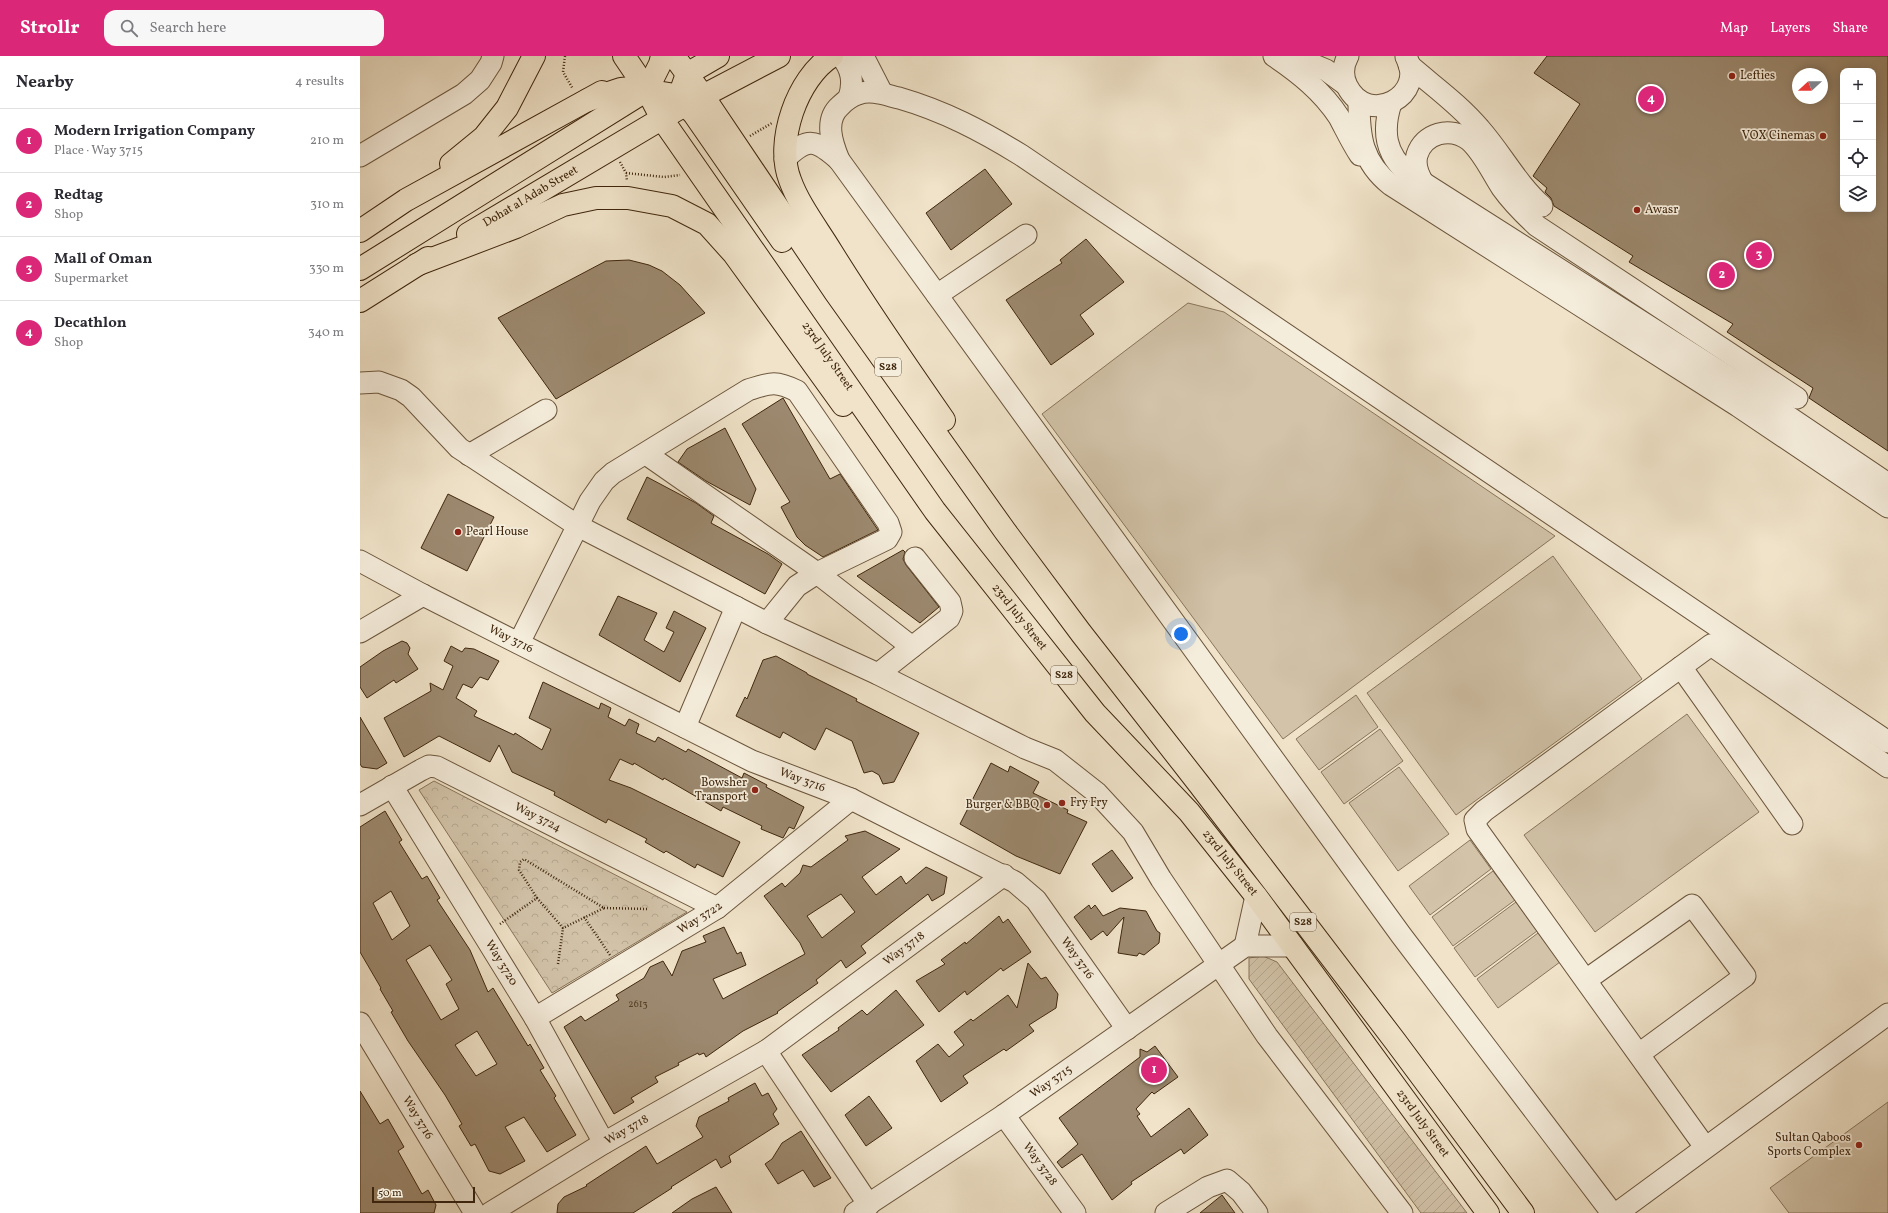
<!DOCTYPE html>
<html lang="en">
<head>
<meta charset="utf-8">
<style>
  body { margin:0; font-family:Vollkorn,serif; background:#f7f7f7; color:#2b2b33 }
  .controls { position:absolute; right:12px; top:12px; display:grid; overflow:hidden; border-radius:8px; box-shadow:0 2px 10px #0003 }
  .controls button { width:36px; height:36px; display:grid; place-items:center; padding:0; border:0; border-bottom:1px solid #e1e1e2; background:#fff; color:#2b2b33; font:20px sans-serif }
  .compass { position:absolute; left:1432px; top:12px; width:36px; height:36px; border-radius:50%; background:#fff; box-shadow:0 2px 10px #0003; rotate:249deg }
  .scale { position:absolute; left:12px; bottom:10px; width:103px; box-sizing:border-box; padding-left:4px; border:2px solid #40270d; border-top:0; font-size:11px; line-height:14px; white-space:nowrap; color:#40270d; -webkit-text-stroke:3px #f5eddc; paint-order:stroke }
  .you { position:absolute; left:821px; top:578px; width:14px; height:14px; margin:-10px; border:3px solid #fff; border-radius:50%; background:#1a73e8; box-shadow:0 0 0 6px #1a73e833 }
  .badge { display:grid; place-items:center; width:26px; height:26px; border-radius:50%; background:#db2777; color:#fff; font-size:13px; font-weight:700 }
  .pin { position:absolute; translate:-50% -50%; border:2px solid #fff; box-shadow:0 1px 4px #0006 }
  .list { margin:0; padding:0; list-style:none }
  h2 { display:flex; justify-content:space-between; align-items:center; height:52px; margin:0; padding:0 16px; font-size:17px }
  h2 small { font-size:13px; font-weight:400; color:#7c7c81 }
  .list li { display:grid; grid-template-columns:26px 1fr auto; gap:12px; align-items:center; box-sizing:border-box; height:64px; padding:0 16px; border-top:1px solid #e1e1e2 }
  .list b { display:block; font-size:15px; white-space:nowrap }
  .list p { margin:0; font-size:13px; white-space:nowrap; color:#7c7c81 }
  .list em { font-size:13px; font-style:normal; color:#7c7c81 }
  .icon { flex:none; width:22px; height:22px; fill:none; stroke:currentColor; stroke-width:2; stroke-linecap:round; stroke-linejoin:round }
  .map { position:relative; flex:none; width:1528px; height:1157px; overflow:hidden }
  header { display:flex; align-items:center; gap:24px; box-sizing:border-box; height:56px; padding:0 20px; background:#db2777; color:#fff }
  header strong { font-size:19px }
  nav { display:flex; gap:22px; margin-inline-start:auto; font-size:14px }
  .search { width:280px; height:36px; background:#f7f7f7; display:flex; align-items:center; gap:10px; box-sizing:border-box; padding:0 14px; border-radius:12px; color:#7c7c81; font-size:15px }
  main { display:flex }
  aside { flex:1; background:#fff }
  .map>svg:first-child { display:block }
</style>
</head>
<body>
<header>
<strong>Strollr</strong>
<div class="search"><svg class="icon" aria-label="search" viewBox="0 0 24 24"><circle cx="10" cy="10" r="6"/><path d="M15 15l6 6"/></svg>Search here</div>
<nav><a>Map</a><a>Layers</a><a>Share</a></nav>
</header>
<main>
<aside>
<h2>Nearby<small>4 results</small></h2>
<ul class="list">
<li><span class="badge">1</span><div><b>Modern Irrigation Company</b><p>Place · Way 3715</p></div><em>210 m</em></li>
<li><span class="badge">2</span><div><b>Redtag</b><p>Shop</p></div><em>310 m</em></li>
<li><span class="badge">3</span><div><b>Mall of Oman</b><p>Supermarket</p></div><em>330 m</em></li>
<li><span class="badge">4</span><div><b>Decathlon</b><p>Shop</p></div><em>340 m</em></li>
</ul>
</aside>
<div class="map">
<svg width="1528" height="1157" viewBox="0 0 1528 1157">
  <defs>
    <pattern id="forest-crowns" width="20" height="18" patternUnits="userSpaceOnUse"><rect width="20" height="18" fill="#d2c3a9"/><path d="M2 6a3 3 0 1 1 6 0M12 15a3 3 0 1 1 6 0" fill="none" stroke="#b5a890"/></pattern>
    <pattern id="garden-furrows" width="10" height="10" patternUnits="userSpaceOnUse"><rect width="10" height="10" fill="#d2c3a9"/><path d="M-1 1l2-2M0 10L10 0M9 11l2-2" fill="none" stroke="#b5a890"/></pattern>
  </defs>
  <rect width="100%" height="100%" fill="#f0e3c9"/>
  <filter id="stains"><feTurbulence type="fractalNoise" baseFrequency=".005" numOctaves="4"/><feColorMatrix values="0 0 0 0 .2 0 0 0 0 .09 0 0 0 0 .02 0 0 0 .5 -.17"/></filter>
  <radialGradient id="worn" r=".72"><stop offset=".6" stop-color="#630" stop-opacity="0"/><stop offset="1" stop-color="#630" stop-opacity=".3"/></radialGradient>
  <g fill="#d2c3a9" stroke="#89755b">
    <polygon points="828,247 864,256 1195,480 923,683 682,358"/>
    <polygon points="1193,500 1282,623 1096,759 1007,637"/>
    <polygon points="996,639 1018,671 959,714 936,683"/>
    <polygon points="1327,658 1399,756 1235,876 1164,779"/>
    <polygon points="1020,673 1043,705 984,748 961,716"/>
    <polygon points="1039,711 1089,778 1038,815 989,747"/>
    <polygon points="1110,784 1131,813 1070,859 1049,830"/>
    <polygon points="1133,815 1155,844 1093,890 1072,861"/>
    <polygon points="1156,846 1177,875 1115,921 1094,892"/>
    <polygon points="1178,877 1200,906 1138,952 1117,923"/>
    <polygon points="1528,1046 1528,1157 1429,1157 1410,1132"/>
  </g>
  <polygon fill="url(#forest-crowns)" stroke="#89755b" points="74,725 327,856 192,937 59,734"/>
  <polygon fill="url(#garden-furrows)" stroke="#89755b" points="903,900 917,906 1107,1157 1061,1157 889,923 889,902"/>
  <g fill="#9c896f" stroke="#40270d" fill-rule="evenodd">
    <path d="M1187,0H1528V395L1449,342L1453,332L1367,276L1373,268L1269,206L1273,200L1194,150L1191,142L1185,136L1187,132L1173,120L1220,48L1174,17ZM1483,15H1513V153H1483ZM1438,18H1462V42H1438Z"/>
    <polygon points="625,113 652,148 591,194 566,157"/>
    <polygon points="726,183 764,226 720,259 734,278 691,309 646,244 702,207 700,204"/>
    <polygon points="269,204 289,209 302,215 320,229 345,257 196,343 138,262 246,205"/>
    <polygon points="423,342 470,423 480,418 518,474 463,501 445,489 437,481 421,451 430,446 382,368"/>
    <polygon points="365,372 396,433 390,449 346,425 318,406 327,393"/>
    <polygon points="287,421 336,447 354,460 351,467 408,498 422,508 405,538 267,463"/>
    <polygon points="88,438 134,461 107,515 61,492"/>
    <polygon points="543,494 545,496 543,503 546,509 579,551 560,567 497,520"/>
    <polygon points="258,540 297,557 284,584 304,596 314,576 306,572 314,555 346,572 320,626 239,579"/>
    <polygon points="42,585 47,587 50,592 48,598 58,613 36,627 34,624 7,642 0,631 0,611 23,595"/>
    <polygon points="91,590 102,596 105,592 114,593 139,605 128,624 120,621 112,632 103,628 96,642 117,655 114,660 154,679 155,677 182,694 191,673 169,662 183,626 239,653 241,647 251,652 248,661 265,670 269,663 279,668 276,677 295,686 298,681 326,696 328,693 382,722 384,717 407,729 406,731 444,751 434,773 429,771 423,782 401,773 402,770 363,751 361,755 304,722 303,724 274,707 273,709 260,703 249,724 271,732 380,786 363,821 337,808 335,812 306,795 304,797 285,786 287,783 248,763 246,767 194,739 195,736 152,716 139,689 130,706 79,680 44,701 24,662 71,635 70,627 83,634 93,610 84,605"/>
    <polygon points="416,600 447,617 447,618 497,643 496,645 559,677 534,726 523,728 519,719 512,715 504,717 492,685 466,672 455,694 423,676 420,682 376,660 385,641 387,643 403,604"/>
    <polygon points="0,661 27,707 17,713 2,711 0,708"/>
    <polygon points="631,707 648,716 650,710 679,726 673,737 708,754 707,757 727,766 700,818 656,800 600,768"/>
    <path d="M25,755L42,784L39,786L62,823L67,820L80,842L77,844L110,894L128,936L133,932L168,990L170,988L184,1012L180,1014L196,1040L194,1042L216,1079L187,1096L164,1061L145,1071L165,1105L140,1118L129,1115L115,1088L111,1090L99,1070L102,1068L85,1039L48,985L31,956L33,955L20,933L21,932L0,896V771ZM31,835L50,870L32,884L13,847ZM70,889L92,924L86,928L99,953L81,964L46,904ZM117,975L137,1008L116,1020L95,989Z"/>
    <path d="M505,775L540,793L502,821L516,839L541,820L546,828L566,811L587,821L584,838L572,845L568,838L501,890L506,897L486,912L481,904L456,924L458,927L417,956L418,957L383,975L346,1001L344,997L339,999L338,997L318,1007L319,1009L295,1021L298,1026L271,1042L274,1046L254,1058L204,971L221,960L225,965L259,944L256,939L284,922L290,911L303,905L312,920L322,895L346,886L343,880L364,871L377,898L381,896L386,909L353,923L363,943L445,898L440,887L404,840L422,827L425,831L440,817L443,809L451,811L488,784L485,780ZM481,838L495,856L462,882L447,860Z"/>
    <polygon points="752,794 773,822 752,836 732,808"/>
    <polygon points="729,849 731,853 735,849 743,860 760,852 786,855 797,875 800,877 799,887 784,899 779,897 777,900 758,897 764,861 747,880 743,875 731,884 714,861"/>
    <polygon points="639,860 643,867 648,863 671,896 643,915 641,912 607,939 605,935 579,956 556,925 585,908 581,904 605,886 606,888"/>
    <polygon points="668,907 681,923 686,921 698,938 696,952 669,969 674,975 646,995 644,993 603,1020 608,1027 581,1046 556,1005 578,988 589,1001 604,989 594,976 611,963 613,965 648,939 657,952"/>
    <polygon points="536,934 564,969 471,1036 442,999 479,974 478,972 502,954 507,959"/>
    <polygon points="795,990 818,1021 794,1038 792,1036 776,1053 780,1058 777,1060 791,1081 829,1052 848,1079 824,1098 821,1093 771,1126 772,1128 752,1144 722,1098 702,1112 697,1106 718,1088 699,1062 780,1001 780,993 787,996"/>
    <polygon points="395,1027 402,1040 408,1037 417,1053 413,1058 419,1068 369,1100 371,1106 361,1112 356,1103 311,1131 312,1132 273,1157 197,1157 198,1148 204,1141 227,1130 226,1129 286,1090 297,1108 343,1081 336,1070 339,1061 369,1045 368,1042"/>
    <polygon points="0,1035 20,1068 28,1063 44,1091 38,1095 62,1138 68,1134 76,1149 74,1157 0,1157"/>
    <polygon points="509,1040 532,1072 506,1090 485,1059"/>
    <polygon points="441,1075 471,1122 454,1131 443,1114 418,1128 405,1108 412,1103 422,1087"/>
    <polygon points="356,1131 372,1157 312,1157 332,1143"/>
    <polygon points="862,1139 875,1157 840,1157"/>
  </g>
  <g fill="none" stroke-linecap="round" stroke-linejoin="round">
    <g stroke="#6c563c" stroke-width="23">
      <g id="minor">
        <path d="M481,0C492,13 494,26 489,42"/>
        <polyline points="503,0 522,37"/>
        <path d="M914,0C939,17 962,35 979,61C986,74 992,87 1000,99"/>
        <polyline points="933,0 966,14 985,28"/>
        <path d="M988,0C983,9 982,20 987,30C1008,72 1068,39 1046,1"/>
        <path d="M1049,9C1073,30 1099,48 1120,73C1142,98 1157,128 1182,150"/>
        <path d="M999,45C999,81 1002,106 1031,129L1378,350L1528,451"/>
        <path d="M1031,47C1022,75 1025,98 1048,117L1392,336L1528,428"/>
        <polyline points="0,100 104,38 120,24 131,7 133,0"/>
        <path d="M425,103C448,81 455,83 479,104"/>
        <path d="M1064,128C1058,119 1054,110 1057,99C1064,77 1090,70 1109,84C1123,96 1132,117 1142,132C1152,146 1164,158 1177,170L1437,342"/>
        <polyline points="577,239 666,179"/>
        <polyline points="0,327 19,326 41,334 51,341 99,392 218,470 407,567 518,618 665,692 695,704 737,737 773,776 801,823 907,980 1042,1157"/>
        <polyline points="286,398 457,517 437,530 407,567"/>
        <polyline points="109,399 186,354"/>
        <path id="s1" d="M0,505L63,539L392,705L491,743L655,826L676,844L767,973"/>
        <polyline points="0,576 63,539"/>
        <path d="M159,587L230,445L244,425L253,417L388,334C410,327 415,324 437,335L528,467L531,476L527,483L457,517L552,591"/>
        <polyline points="1321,611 1432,768"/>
        <polyline points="518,618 589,562 592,555 590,546 555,502"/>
        <polyline points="325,671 376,551"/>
        <path id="s2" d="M32,730L175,962L244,1087"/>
        <path id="s3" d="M0,749L61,714L69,710L77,711L357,852"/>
        <polyline points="885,890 896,840"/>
        <polyline points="1226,924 1332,849 1385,920 1279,998"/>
        <path id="s4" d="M175,962L357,852L491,743"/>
        <path id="s5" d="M0,967L115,1157"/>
        <polyline points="406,995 509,1149"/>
        <path id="s6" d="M644,1059L715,1157"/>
        <polyline points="1345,1091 1117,773 1115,764 1124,755 1351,589 1528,711"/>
        <path id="s7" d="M130,1157L244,1087L406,995L644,819"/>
        <path id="s8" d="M495,1157L644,1059L885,890H933"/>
        <polyline points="806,1157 848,1131 867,1124 881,1136 897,1157"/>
        <path d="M1252,1157L1041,879L479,104C472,87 464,64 480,50C485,45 491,40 498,38C511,33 526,39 539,42C584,55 622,75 661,99L1528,686"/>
        <polyline points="1257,1157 1528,958"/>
      </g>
    </g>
    <g stroke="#40270d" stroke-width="24">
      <g id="major">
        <path id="s9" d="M264,0L287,34L302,63L575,455L735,657L829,756L896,840L1128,1157"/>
        <polyline points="314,0 343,40 475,236 645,475 721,577 839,728 1035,985 1163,1157"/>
        <path d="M472,0C437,22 415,86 430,124C439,149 457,172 471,195C507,253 545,308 584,364"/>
        <polyline points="322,32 327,18 358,0"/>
        <polyline points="228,44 261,33 272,32 309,38 319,42 334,58 422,185"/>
        <polyline points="91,108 124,81 147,52 174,0"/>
        <polyline points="0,175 46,144 242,36"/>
        <path id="s10" d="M108,178L318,53L419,0"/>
        <polyline points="56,209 156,171 203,149 236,142 268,142 312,150 347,168 374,198 483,349"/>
        <polyline points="0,213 287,34 300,8 302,0"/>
        <polyline points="0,245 68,202"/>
      </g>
    </g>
    <g stroke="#40270d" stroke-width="2.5" stroke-dasharray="1 2" stroke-linecap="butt">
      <polyline points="205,0 203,16 213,33"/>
      <polyline points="390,80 412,67"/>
      <polyline points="260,106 266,117 267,125"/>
      <polyline points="266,117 304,121 320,119"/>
      <polyline points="244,852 288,853"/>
      <polyline points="224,861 250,899"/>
      <polyline points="140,868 177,842 203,872 244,852 164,803 160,806 159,814 177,842"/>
      <polyline points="198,908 203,872"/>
    </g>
    <use href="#minor" stroke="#f5eddc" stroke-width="21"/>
    <use href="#major" stroke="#f0e3c9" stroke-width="22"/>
  </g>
  <g fill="#8f2418" stroke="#f5eddc" stroke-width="1.5">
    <circle cx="1372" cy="20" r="4"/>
    <circle cx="1463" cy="80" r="4"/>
    <circle cx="1277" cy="154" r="4"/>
    <circle cx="98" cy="476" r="4"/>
    <circle cx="395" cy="734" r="4"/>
    <circle cx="702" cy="747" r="4"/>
    <circle cx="687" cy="749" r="4"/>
    <circle cx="1499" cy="1089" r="4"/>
  </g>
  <g text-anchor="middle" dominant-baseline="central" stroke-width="3.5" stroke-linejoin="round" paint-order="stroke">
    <g font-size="10" fill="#574026">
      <text x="278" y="948">2613</text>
    </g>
    <g fill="#f5eddc" stroke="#76624b" stroke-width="1">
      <rect x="515" y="302" width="26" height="18" rx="3"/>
      <rect x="691" y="610" width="26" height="18" rx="3"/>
      <rect x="930" y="857" width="26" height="18" rx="3"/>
    </g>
    <g font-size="11" font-weight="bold" fill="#40270d">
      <text x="528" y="311">S28</text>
      <text x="704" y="619">S28</text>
      <text x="943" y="866">S28</text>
    </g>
    <g font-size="12" fill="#40270d" stroke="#f5eddc" text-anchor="start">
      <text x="1380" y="20">Lefties</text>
      <text x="1455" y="80" text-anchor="end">VOX Cinemas</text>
      <text x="1285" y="154">Awasr</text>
      <text x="106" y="476">Pearl House</text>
      <text x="387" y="727" text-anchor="end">Bowsher<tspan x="387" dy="14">Transport</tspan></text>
      <text x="710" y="747">Fry Fry</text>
      <text x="679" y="749" text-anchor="end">Burger &amp; BBQ</text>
      <text x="1491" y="1082" text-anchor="end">Sultan Qaboos<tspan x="1491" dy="14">Sports Complex</tspan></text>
    </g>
    <g font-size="12" fill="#40270d" stroke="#f5eddc">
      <text stroke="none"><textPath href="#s10" startOffset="73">Dohat al Adab Street</textPath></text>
      <text stroke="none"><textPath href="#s9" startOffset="363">23rd July Street</textPath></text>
      <text stroke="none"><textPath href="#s9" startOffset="687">23rd July Street</textPath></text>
      <text stroke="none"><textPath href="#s1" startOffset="170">Way 3716</textPath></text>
      <text stroke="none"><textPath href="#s1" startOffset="494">Way 3716</textPath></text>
      <text stroke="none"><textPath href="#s3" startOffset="200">Way 3724</textPath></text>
      <text stroke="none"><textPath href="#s9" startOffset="1011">23rd July Street</textPath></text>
      <text stroke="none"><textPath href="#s4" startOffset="193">Way 3722</textPath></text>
      <text stroke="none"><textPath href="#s7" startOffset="492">Way 3718</textPath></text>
      <text stroke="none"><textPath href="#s1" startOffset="829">Way 3716</textPath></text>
      <text stroke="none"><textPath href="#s2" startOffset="208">Way 3720</textPath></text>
      <text stroke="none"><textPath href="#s8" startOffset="236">Way 3715</textPath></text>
      <text stroke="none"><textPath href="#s5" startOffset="111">Way 3716</textPath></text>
      <text stroke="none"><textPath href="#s9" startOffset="1335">23rd July Street</textPath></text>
      <text stroke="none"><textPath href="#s7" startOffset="160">Way 3718</textPath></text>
      <text stroke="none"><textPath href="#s6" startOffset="61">Way 3728</textPath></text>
    </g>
  </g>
  <rect width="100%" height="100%" filter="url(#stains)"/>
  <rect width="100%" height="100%" fill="url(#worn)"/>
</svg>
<div class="controls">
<button>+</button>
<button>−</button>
<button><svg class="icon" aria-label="locate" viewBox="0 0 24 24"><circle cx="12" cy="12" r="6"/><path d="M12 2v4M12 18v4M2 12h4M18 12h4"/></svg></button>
<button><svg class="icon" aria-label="layers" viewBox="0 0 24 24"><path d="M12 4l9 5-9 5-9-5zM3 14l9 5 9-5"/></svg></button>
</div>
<svg class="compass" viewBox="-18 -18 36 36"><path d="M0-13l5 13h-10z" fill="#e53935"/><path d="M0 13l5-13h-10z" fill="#7c7c81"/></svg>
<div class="scale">50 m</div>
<div class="you"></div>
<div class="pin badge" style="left:794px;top:1014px">1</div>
<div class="pin badge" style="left:1362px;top:219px">2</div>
<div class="pin badge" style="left:1399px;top:199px">3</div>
<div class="pin badge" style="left:1291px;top:43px">4</div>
</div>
</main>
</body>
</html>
